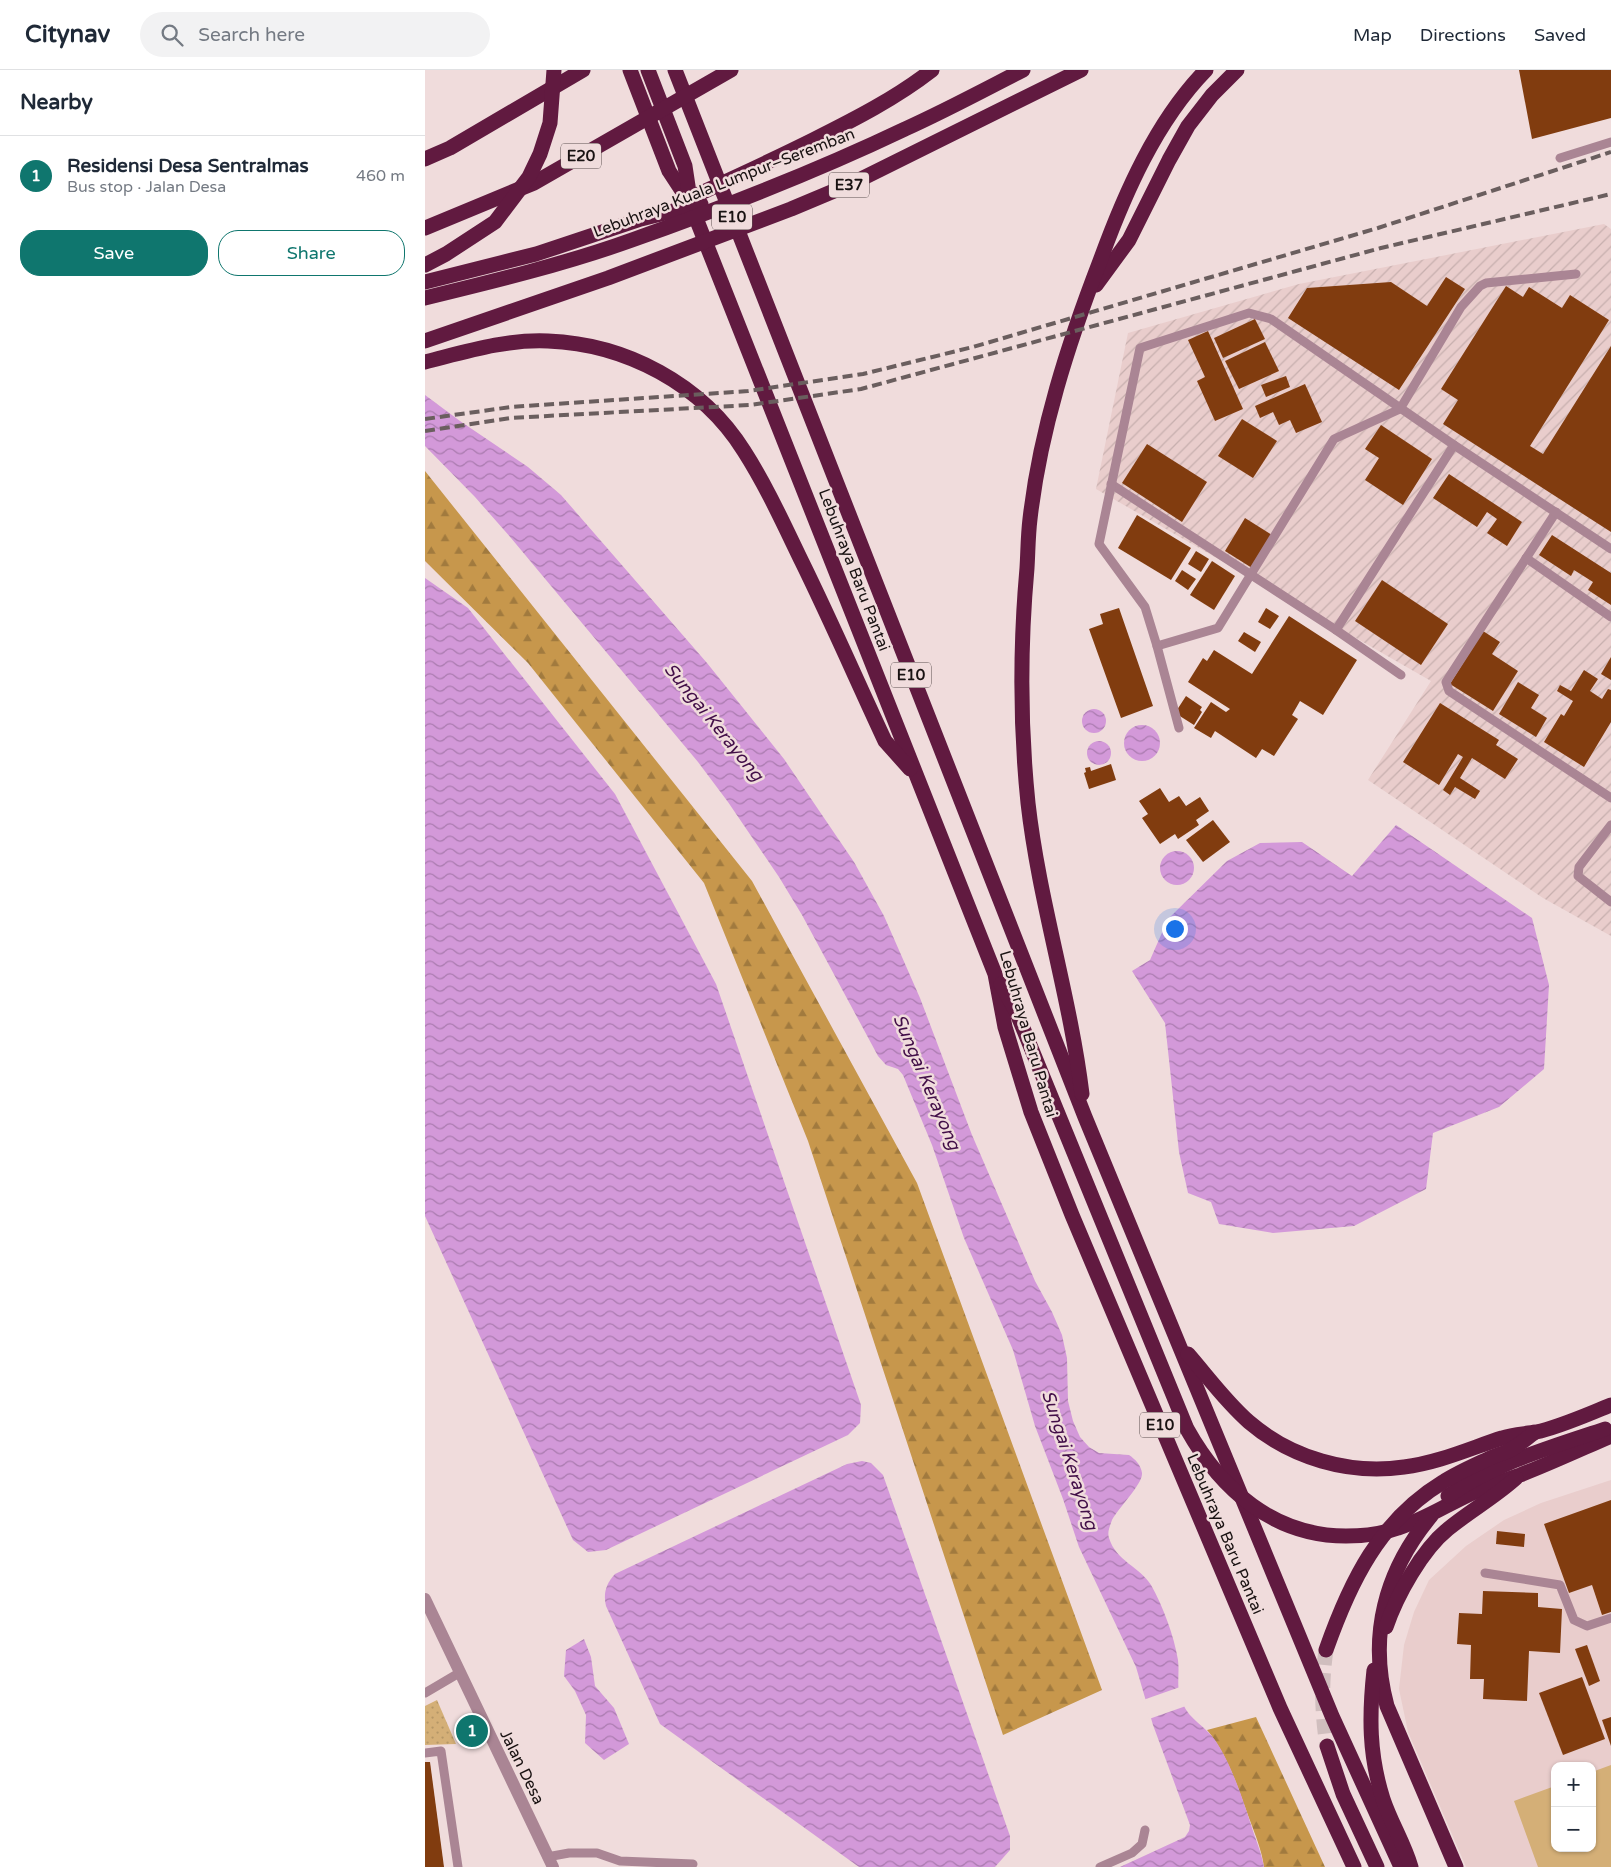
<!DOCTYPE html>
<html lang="en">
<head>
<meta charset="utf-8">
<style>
  body { margin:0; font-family:"Varela Round",sans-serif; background:#f2f2f3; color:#1f2937 }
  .controls { position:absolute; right:15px; bottom:15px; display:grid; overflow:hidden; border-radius:10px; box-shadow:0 1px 4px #0004 }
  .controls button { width:45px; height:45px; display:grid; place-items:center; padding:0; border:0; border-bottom:1px solid #e0e1e3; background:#fff; color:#1f2937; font:25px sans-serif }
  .you { position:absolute; left:749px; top:858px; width:18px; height:18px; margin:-12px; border:4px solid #fff; border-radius:50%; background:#1a73e8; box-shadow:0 0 0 8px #1a73e833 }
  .badge { display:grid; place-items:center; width:32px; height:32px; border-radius:50%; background:#0f766e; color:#fff; font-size:16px; font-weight:700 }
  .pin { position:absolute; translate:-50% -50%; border:2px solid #fff; box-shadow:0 1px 5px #0006 }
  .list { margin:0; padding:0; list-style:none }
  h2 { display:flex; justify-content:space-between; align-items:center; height:65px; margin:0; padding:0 20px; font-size:21px }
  h2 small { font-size:16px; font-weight:400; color:#747a83 }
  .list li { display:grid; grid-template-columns:32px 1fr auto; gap:15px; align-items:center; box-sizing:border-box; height:80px; padding:0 20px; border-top:1px solid #e0e1e3 }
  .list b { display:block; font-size:19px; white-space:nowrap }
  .list p { margin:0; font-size:16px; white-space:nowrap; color:#747a83 }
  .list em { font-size:16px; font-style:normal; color:#747a83 }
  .actions { display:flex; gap:10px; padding:15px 20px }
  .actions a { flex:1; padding:11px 0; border:1px solid #0f766e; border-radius:20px; text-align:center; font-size:18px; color:#0f766e }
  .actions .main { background:#0f766e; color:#fff }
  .icon { flex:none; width:28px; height:28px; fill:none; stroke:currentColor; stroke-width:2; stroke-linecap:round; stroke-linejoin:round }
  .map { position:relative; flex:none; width:1186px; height:1797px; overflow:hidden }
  header { display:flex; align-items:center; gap:30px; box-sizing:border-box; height:70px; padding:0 25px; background:#fff; border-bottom:1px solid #e0e1e3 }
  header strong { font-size:24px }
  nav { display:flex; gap:28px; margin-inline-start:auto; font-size:18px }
  .search { width:350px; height:45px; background:#f2f2f3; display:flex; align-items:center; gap:12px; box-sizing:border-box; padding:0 18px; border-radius:28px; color:#747a83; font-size:19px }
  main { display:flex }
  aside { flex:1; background:#fff }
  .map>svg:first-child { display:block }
</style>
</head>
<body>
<header>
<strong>Citynav</strong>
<div class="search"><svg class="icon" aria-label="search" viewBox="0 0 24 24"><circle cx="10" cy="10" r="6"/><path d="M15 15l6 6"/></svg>Search here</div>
<nav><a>Map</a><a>Directions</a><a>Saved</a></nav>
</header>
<main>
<aside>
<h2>Nearby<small></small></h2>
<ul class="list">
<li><span class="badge">1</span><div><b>Residensi Desa Sentralmas</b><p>Bus stop · Jalan Desa</p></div><em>460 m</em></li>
</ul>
<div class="actions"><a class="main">Save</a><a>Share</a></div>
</aside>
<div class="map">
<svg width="1186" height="1797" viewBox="0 0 1186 1797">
  <defs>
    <pattern id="industrial-furrows" width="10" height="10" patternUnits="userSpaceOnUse" patternTransform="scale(1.25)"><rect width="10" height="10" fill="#e9cdcc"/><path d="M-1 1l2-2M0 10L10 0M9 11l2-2" fill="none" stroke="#c7afae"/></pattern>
    <pattern id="forest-firs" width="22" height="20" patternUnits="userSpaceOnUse" patternTransform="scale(1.25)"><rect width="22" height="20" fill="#c7974c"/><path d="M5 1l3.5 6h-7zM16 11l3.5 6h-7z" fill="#a17a3e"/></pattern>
    <pattern id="park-dots" width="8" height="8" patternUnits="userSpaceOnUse" patternTransform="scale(1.25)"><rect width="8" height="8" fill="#d4af77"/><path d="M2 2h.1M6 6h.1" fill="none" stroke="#b59666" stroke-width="1.8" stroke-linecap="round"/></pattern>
    <pattern id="water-waves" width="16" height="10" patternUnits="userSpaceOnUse" patternTransform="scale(1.25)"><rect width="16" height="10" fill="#d399d9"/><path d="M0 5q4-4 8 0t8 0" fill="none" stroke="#aa7baf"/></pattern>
  </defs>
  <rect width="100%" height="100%" fill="#f0dcdc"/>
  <path fill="#e9cdcc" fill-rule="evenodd" d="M1186,1410V1797H1041L983,1662L974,1619L979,1575L989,1542L1004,1510L1041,1476L1079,1450L1116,1433ZM1130,1696H1167V1778H1130Z"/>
  <polygon fill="url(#industrial-furrows)" points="1179,154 1186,159 1186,866 1118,828 943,710 1006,611 671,419 703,263 874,214"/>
  <polygon fill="#d4af77" points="1186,1695 1186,1797 1113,1797 1089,1731 1130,1716 1130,1778 1167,1778 1167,1702"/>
  <g fill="url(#forest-firs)">
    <polygon points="0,401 327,811 492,1113 677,1620 578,1665 383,1071 279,813 103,593 0,491"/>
    <path d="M831,1647L900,1797H839C837,1781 830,1764 824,1748C813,1718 803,1685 782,1660Z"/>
  </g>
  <polygon fill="url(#park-dots)" points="12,1630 31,1674 0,1675 0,1636"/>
  <g fill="url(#water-waves)">
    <path d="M0,325L35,351L103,397L136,425L282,593L359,689L429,792L459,846L495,928L547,1065L610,1211L627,1242L637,1265L642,1288L643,1331L648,1351L655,1367L664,1377L674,1383L704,1385C710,1389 716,1395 717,1403C718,1414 693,1438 687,1450C685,1456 682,1462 684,1468C691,1491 715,1497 726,1515C738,1536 749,1566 753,1590C755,1607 750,1616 758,1634C764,1649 781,1657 790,1670C807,1694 820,1736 829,1764C833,1775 837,1786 839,1797H695L760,1767L764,1761L765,1755L728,1655L711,1597L654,1477L638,1429L610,1356L588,1280L539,1168L507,1075L478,1005L473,999L461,995L453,986L377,845L354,807L303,732L273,692L86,468L50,427L0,376Z"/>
    <polygon points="0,508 43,538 190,724 291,914 436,1335 435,1353 423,1365 181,1480 163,1482 148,1470 0,1146"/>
    <circle cx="669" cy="651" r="12"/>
    <circle cx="717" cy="673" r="18"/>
    <circle cx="674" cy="683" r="12"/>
    <polygon points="971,755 1107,848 1124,915 1119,999 1074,1037 1008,1063 1001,1119 929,1156 848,1163 794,1154 786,1132 763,1123 754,1082 740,953 707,901 725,890 743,849 802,791 835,773 877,772 927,806"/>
    <circle cx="752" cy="798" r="17"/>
    <path d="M437,1391L446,1393L458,1405L585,1766V1780L570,1797H434L235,1654L181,1536C178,1523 181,1514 190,1504L422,1394Z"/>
    <polygon points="159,1569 166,1587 170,1616 189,1638 204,1674 179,1690 160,1673 161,1645 150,1621 139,1606 141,1580"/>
  </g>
  <polygon fill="#f0dcdc" points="755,1617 761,1636 724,1649 718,1630"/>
  <g fill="#813c0f">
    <polygon points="1094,0 1186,0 1186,48 1107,69"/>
    <polygon points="1021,207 1040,219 974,320 863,248 882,218 966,212 1002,236"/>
    <polygon points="1081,216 1098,227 1104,217 1137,238 1145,225 1184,250 1105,376 1118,384 1186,276 1186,462 1018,354 1033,330 1016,319"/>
    <polygon points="830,249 840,269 798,288 789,268"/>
    <polygon points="783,261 818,339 790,351 772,311 780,307 763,270"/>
    <polygon points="840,272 854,301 814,319 800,291"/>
    <polygon points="861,306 865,317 841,327 836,315"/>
    <polygon points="880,314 897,352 871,363 865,350 854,355 848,342 835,348 830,336"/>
    <polygon points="817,349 852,371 828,408 793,386"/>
    <polygon points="956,355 1007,389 978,435 940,410 954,388 940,379"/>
    <polygon points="722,374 782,412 757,452 697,413"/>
    <polygon points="1024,404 1097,452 1082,476 1062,463 1072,449 1062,442 1052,457 1008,428"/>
    <polygon points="712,445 766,478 746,510 693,478"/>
    <polygon points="820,448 847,465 827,498 800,481"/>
    <polygon points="1127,465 1186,503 1186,535 1163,520 1168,512 1149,500 1146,506 1114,485"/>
    <polygon points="771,481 784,489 776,502 763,494"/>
    <polygon points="787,491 810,506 789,540 765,525"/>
    <polygon points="757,500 771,509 763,520 750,511"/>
    <polygon points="957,510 1023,554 996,595 930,551"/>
    <polygon points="694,538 728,636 696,648 664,559 678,554 675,544"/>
    <polygon points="841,538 854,546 845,559 833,552"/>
    <polygon points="864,546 932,590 898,645 875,631 867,645 873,649 849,686 837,679 831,688 790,661 786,668 769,658 786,632 801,642 805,639 763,612 778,588 782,591 789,580 827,604"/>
    <polygon points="1058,561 1075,572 1067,584 1093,601 1068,641 1025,614"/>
    <polygon points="819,562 836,572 830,582 813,571"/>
    <polygon points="1186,587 1186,610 1176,604"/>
    <polygon points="1159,600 1173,609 1165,621 1177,629 1183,619 1186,620 1186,652 1159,697 1119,672 1136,644 1139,646 1148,631 1132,621 1135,615 1146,621"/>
    <polygon points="1093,612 1114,625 1106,638 1122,648 1111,667 1074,644"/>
    <polygon points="761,626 777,637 775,640 777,642 769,655 750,643"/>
    <polygon points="1015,633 1074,670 1071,675 1093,689 1080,709 1047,688 1035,708 1055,721 1050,729 1030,717 1025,725 1018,720 1038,687 1033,684 1014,715 978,692"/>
    <polygon points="686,694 691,710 664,719 659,703 661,702 660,698 665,697 666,701"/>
    <polygon points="735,718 744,732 754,726 761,736 775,727 784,741 771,750 774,755 753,769 750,764 735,774 717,748 723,744 714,731"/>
    <polygon points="788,750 805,772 778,792 761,770"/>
    <polygon points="1186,1430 1186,1542 1177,1545 1167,1515 1144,1523 1119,1454"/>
    <polygon points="1072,1461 1100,1464 1099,1477 1071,1474"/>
    <polygon points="1058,1521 1113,1523 1113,1537 1137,1539 1135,1583 1104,1581 1102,1631 1058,1629 1059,1609 1045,1609 1046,1575 1032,1574 1034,1543 1057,1544"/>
    <polygon points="1162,1575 1175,1611 1164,1616 1150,1579"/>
    <polygon points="1157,1607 1180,1669 1138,1685 1114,1623"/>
    <polygon points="1186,1647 1186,1676 1177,1650"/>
    <polygon points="0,1692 5,1692 19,1797 0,1797"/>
  </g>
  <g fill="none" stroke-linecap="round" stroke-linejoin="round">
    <path stroke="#d0bebe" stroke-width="15" stroke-dasharray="15 8" stroke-linecap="butt" d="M901,1580C896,1614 897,1643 902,1676"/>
    <g stroke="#aa8594" stroke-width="9">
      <polyline points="1135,88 1186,72"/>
      <polyline points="686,414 911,560"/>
      <polyline points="1131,442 1021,612 1024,621 1186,728"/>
      <polyline points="1101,488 1186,547"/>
      <polyline points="732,576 793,558 909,369 975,339 1036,237 1055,216 1061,213 1151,204"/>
      <polyline points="976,605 911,560 1029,375"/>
      <polyline points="754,658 732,576 720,537 674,474 715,278 824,243 846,249 1029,375 1186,479"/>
      <polyline points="1186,755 1154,797 1153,806 1186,832"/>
      <polyline points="1060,1503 1135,1515 1149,1550 1162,1556 1186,1548"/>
      <polyline points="0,1623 34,1603"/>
      <polyline points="0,1683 16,1681 33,1797"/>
      <polyline points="122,1787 144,1783 172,1783 195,1791 268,1794"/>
      <polyline points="675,1797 707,1783 717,1774 720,1760"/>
    </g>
    <polyline stroke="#aa8594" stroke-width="12" points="0,1529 128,1797"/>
    <g stroke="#611a40" stroke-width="15">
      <polyline points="205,0 244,101 265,133 570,904 580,957 606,1042 647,1145 855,1638 929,1797"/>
      <polyline points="223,0 260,96 265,129"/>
      <polyline points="250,0 660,1047 907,1646 976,1797"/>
      <polyline points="0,89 25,78 158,0"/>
      <path d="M256,132C300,112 344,92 388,70C430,49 471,28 507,0"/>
      <polyline points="0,158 109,113 306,0"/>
      <polyline points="0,195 21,184 70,152 104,107 115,84 125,53 129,0"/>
      <polyline points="0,212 111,184 216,149 276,134"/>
      <polyline points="671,215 704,170 744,90 763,56 787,25 812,0"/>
      <path d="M0,228C70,211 140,194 207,170C300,137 392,101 480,59C520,41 559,20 598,0"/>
      <polyline points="0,271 183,208 366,139 428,113 656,0"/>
      <path d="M0,292C40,282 81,269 123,271C201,274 277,314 319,381C342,417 359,455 377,492C406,551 432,611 460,671L485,699"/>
      <path d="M576,914L591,941L762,1359C796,1420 849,1466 921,1466C938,1466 957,1464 973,1458C1001,1449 1026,1432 1052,1421C1066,1415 1081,1410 1095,1405C1126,1393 1156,1379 1186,1366"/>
      <path d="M657,1024C645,926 614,831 603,733C595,655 595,576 602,498C603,482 603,465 605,449C615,361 643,274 675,191C699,125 731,51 781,0"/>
      <path d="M763,1284C783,1307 801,1332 824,1352C866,1388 924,1405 979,1397C1013,1393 1046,1378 1077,1368C1088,1364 1100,1364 1111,1362C1135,1357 1163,1344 1186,1335"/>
      <path d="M1023,1426C1070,1393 1126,1377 1180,1359"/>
      <path d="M1006,1446C960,1501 943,1566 962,1636L1031,1797"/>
      <path d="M961,1557C972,1525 997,1480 1023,1459C1045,1441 1070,1427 1091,1408"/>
      <path d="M901,1580C925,1512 954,1451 1018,1412C1032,1403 1048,1396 1063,1389C1071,1385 1080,1383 1087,1379C1095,1374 1102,1368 1109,1363"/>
      <path d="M949,1600C944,1646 944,1685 958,1729C966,1753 979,1773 986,1797"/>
      <polyline points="902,1676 918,1724 952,1797"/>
    </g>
    <g stroke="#6a5e5e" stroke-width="4" stroke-dasharray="10 5" stroke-linecap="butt">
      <polyline points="0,349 86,337 323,321 438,304 548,277 953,158 1186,82"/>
      <polyline points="0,361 85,348 325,335 436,319 956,178 1186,124"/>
    </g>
  </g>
  <g text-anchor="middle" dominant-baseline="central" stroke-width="5" stroke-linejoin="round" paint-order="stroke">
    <g fill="#f0dcdc" stroke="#5a4f4f" stroke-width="1">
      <rect x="136" y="73.5" width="40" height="25" rx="4"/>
      <rect x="404" y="102.5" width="40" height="25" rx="4"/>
      <rect x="287" y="134.5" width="40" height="25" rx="4"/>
      <rect x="466" y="592.5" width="40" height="25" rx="4"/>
      <rect x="715" y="1342.5" width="40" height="25" rx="4"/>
    </g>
    <g font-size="15" font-weight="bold" fill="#191212">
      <text x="156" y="86">E20</text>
      <text x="424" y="115">E37</text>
      <text x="307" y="147">E10</text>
      <text x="486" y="605">E10</text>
      <text x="735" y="1355">E10</text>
    </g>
    <g font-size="16" fill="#191212" stroke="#f0dcdc">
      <text transform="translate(299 113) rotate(-21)">Lebuhraya Kuala Lumpur–Seremban</text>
      <text transform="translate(429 500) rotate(69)">Lebuhraya Baru Pantai</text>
      <text transform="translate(603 964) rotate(74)">Lebuhraya Baru Pantai</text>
      <text transform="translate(800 1464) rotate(67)">Lebuhraya Baru Pantai</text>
      <text transform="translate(97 1697) rotate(64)">Jalan Desa</text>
    </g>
    <g font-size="18" font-style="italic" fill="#420e48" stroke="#f0dcdc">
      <text transform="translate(289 652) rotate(51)">Sungai Kerayong</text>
      <text transform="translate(502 1012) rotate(67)">Sungai Kerayong</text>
      <text transform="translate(645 1390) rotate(72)">Sungai Kerayong</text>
    </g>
  </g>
</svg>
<div class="controls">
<button>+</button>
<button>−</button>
</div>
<div class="you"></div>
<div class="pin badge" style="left:47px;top:1661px">1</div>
</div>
</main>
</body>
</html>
